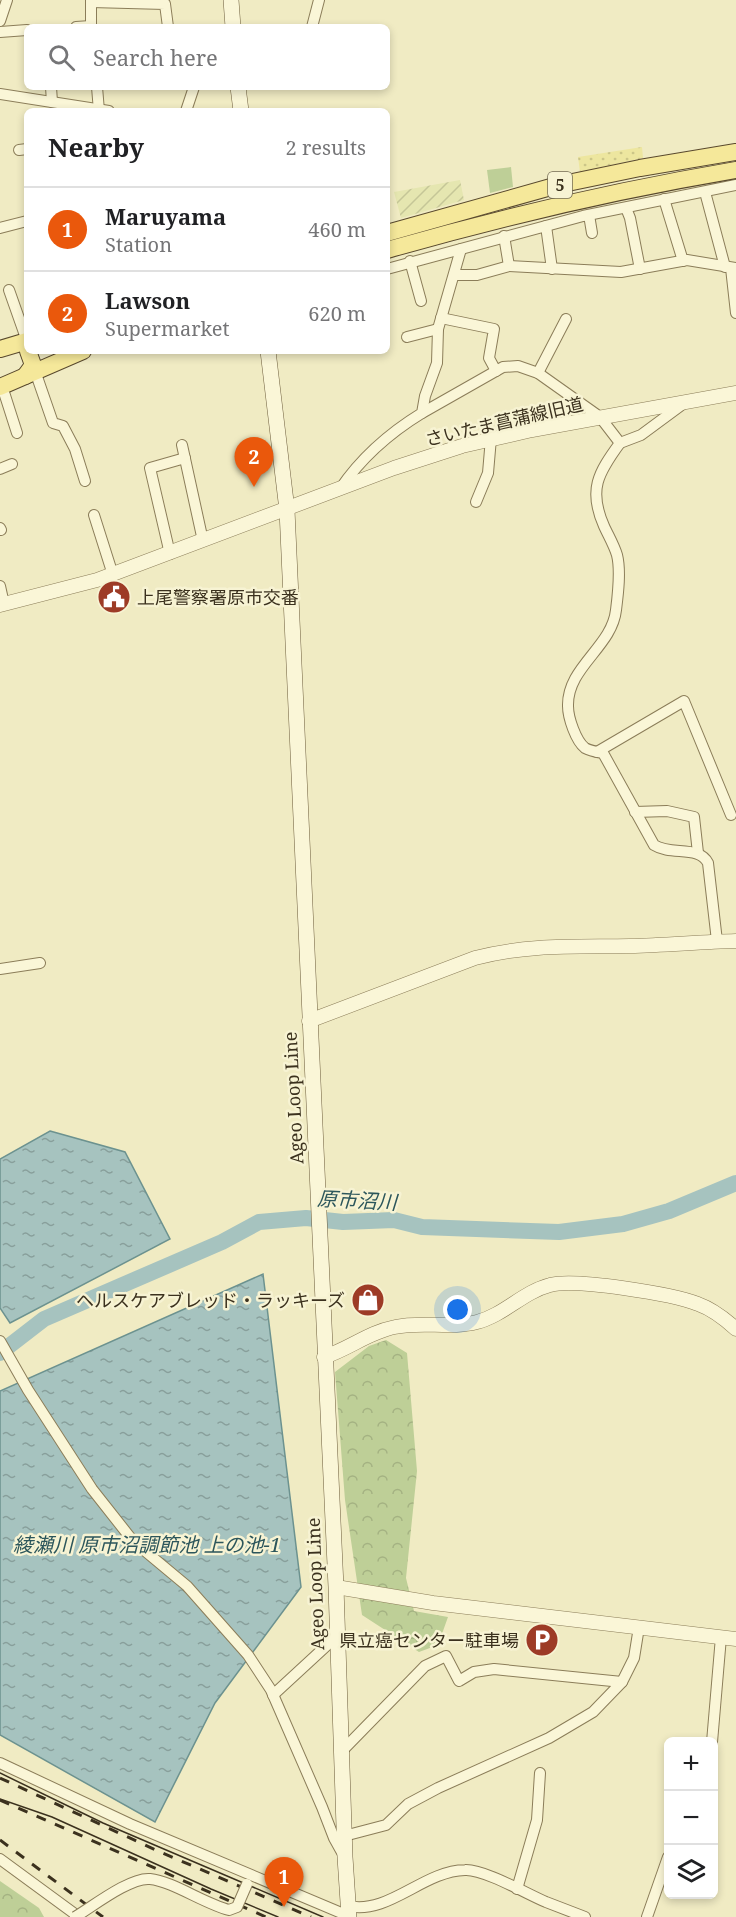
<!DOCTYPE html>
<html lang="en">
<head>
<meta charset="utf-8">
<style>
  body { margin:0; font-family:"Noto Serif","Noto Sans JP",serif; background:#f6f6f6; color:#202124 }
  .controls { position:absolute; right:18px; bottom:18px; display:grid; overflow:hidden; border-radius:9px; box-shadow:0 3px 9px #0003 }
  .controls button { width:54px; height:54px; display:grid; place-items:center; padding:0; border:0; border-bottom:2px solid #e0e0e0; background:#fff; color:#202124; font:30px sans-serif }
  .you { position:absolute; left:458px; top:1310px; width:21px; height:21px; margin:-15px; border:4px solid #fff; border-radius:50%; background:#1a73e8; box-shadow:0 0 0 9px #1a73e833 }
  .badge { display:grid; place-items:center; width:39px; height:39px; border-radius:50%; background:#ea580c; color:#fff; font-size:20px; font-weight:700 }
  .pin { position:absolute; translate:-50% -50px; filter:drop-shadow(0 2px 3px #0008) }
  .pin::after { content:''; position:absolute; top:32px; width:21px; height:18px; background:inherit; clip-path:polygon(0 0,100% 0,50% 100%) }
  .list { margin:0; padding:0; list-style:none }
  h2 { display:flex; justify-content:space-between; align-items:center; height:78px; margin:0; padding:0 24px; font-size:26px }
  h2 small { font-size:20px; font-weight:400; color:#757577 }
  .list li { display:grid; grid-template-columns:39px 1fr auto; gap:18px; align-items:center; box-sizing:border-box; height:84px; padding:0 24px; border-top:2px solid #e0e0e0 }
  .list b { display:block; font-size:22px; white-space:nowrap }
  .list p { margin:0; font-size:20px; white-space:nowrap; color:#757577 }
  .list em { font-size:20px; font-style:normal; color:#757577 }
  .icon { flex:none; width:33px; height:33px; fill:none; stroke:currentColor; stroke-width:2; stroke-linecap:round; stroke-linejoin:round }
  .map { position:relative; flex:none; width:736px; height:1917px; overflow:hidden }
  .search { position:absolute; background:#fff; box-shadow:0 3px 9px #0003; left:24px; top:24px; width:366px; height:66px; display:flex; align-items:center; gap:15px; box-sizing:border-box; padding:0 21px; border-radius:9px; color:#757577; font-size:22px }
  .panel { position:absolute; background:#fff; box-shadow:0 3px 9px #0003; left:24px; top:108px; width:366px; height:246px; border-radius:9px }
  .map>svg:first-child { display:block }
</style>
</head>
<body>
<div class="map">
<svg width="736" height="1917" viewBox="0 0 736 1917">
  <defs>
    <pattern id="farmland-furrows" width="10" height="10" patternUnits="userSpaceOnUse" patternTransform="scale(1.5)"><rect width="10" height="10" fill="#e5e6b0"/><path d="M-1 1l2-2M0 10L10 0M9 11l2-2" fill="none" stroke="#c5c697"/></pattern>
    <pattern id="forest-crowns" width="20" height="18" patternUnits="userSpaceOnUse" patternTransform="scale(1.5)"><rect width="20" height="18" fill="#becf97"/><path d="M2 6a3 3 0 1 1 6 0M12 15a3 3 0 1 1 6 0" fill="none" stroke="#a4b282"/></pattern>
    <pattern id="sand-dots" width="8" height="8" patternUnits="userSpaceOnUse" patternTransform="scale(1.5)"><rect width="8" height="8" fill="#ede69f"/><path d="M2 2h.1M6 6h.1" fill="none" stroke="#ccc688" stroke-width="1.8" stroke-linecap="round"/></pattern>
    <pattern id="water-ripples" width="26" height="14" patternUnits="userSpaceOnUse" patternTransform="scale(1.5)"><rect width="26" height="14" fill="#a6c3bf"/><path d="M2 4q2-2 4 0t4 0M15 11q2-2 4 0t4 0" fill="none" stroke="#889f9b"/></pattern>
  </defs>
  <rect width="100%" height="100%" fill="#f0ebc3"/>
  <polygon fill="url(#farmland-furrows)" points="460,180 464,200 401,218 394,192"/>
  <polygon fill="#becf97" points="511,167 513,187 490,193 487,170"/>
  <g fill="url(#forest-crowns)">
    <polygon points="386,1340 407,1353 417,1471 406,1578 414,1611 448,1617 438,1645 419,1652 362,1615 345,1500 335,1372 369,1346"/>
    <polygon points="0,1881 39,1908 44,1917 0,1917"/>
  </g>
  <polygon fill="url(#sand-dots)" points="642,147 643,158 580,172 578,157"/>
  <g fill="url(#water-ripples)" stroke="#6c928f" stroke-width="1.5">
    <polygon points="50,1131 125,1152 170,1239 10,1323 0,1308 0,1159"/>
    <polygon points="263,1274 301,1587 215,1703 155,1822 0,1735 0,1391"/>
  </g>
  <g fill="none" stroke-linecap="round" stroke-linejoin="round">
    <polyline stroke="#a6c3bf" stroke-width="16" points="0,1353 44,1319 222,1242 259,1222 306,1218 343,1222 394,1220 422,1227 559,1232 623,1224 669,1211 736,1183"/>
    <g stroke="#8b7d59" stroke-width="12">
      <g id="minor">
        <polyline points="91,0 91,27"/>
        <polyline points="91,2 165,4 168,27"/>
        <polyline points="0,21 7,0"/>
        <polyline points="76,27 91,26"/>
        <polyline points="312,27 319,0"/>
        <polyline points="0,32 27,30"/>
        <polyline points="51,87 52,102"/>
        <polyline points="97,87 99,111"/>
        <polyline points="0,94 109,111"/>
        <polyline points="186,111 194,87"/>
        <polyline points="19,150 27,149"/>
        <polyline points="705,192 725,267"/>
        <polyline points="664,199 683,261"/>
        <polyline points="626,208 630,218 640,269"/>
        <polyline points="589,215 592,233"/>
        <polyline points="546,226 552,269"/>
        <polyline points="0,228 27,221"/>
        <polyline points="410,261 421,301"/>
        <polyline points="509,266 621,272 687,260 736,268"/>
        <polyline points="731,268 736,313"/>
        <polyline points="387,269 583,216 736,185"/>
        <polyline points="455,275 477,275 509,266 504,236"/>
        <polyline points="9,290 27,341"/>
        <polyline points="441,318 494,329 489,358 496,371"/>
        <polyline points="407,337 438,329"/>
        <polyline points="35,371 53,423 63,426 75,449 85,481"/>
        <polyline points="538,373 566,319"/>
        <polyline points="2,386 17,433"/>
        <path d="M422,413L503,367L518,366L538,373L600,417L620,443C598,473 588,490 604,526C608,535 614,545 617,555C621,571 618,594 616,610C612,647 567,667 568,706C568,718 576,741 585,748C590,751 597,752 603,753L654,845C671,856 699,845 708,863L717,941"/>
        <polyline points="620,443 641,435 683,404"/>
        <polyline points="182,445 203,541"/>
        <polyline points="0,469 12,464"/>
        <path d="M340,489C361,458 391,432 422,413L425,396L437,363L438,329L461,249"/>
        <polyline points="476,502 488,473 491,438"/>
        <polyline points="94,515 113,575"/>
        <polyline points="0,528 1,530"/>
        <polyline points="170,554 150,468 185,458"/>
        <polyline points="0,586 4,604"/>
        <polyline points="597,752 684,701 731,815"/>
        <polyline points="635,812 667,811 694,817 698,853"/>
        <polyline points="0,969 40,963"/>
        <polyline points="0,1341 28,1390 92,1489 133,1541 187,1586 248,1655 271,1690 322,1807 334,1838 344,1856"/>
        <polyline points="273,1695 337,1636"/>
        <polyline points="712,1742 721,1637"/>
        <polyline points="341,1752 425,1666 446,1656 459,1681 474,1672 494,1669 622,1682"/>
        <polyline points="0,1763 130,1824 351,1917"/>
        <polyline points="344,1836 386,1825 408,1804 438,1788 549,1738 593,1712 622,1682 634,1658 639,1627"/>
        <polyline points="0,1859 79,1917"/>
        <polyline points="517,1889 537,1820 540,1773"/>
        <path d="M348,1906C389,1915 423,1871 465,1870C484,1869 527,1894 546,1902C559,1907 572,1912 585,1917"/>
        <polyline points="647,1917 668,1857"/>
      </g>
    </g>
    <g stroke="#8b7d59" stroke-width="15">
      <g id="tertiary">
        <polyline points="0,605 97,580 394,468 462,446 532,430 736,393"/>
        <path d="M309,1021L475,958C529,944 575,947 630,946C666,945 701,942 736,941"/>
        <path d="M324,1357C349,1349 369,1332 395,1327C422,1321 451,1329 477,1322C504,1315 523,1292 550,1285C574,1278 673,1294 698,1304C712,1309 725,1319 736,1329"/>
        <polyline points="336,1587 433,1603 736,1639"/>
      </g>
    </g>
    <g stroke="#6d5d3c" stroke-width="16">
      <g id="secondary">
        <polyline points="231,0 233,27"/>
        <polyline points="238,87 241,111"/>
        <polyline points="268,351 287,510 336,1587 345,1857 349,1917"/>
      </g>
    </g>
    <g stroke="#59492d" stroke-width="18">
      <g id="primary">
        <polyline points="387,233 558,185 640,168 736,152"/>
        <path d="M387,250C502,217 618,190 736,170"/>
        <polyline points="0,349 27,341"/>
        <polyline points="25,376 33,365 28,351"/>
        <polyline points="0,387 83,351"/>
      </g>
    </g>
    <use href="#minor" stroke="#faf6d7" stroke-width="10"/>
    <use href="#tertiary" stroke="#faf6d7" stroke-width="14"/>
    <use href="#secondary" stroke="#faf6d7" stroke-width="15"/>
    <use href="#primary" stroke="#f5e89a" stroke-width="16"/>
    <g stroke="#3b311e" stroke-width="1.5">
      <polyline points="0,1773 103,1823 323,1917"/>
      <polyline points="0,1799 52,1817 211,1889 278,1917"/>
    </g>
    <g stroke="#3b311e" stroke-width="3" stroke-dasharray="10 10" stroke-linecap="butt">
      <polyline points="0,1778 158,1851 311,1917"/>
      <polyline points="0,1800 266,1917"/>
      <polyline points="0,1840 103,1917"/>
    </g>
    <g stroke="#8b7d59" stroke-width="12" stroke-linecap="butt">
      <path id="minor-bridge" d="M75,1917C92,1907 130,1877 150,1879C172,1881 205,1904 229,1910L237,1907L247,1884"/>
    </g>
    <use href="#minor-bridge" stroke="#faf6d7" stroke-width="10"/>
  </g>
  <defs>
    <g id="civic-disc" transform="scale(1.725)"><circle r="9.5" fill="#9d3b26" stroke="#f7f3d3"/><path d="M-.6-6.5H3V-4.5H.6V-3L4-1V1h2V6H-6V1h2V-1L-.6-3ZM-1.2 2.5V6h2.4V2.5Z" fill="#fff"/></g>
    <g id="shop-disc" transform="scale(1.725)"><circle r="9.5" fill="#9d3b26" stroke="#f7f3d3"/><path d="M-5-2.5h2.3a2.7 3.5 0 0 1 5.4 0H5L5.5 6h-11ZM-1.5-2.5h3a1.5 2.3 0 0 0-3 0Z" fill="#fff"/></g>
    <g id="parking-disc" transform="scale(1.725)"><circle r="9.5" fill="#9d3b26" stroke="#f7f3d3"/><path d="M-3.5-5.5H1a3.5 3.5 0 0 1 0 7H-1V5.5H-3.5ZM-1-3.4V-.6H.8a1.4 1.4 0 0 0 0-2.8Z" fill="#fff"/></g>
  </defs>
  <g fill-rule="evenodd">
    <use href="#civic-disc" x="114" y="597"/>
    <use href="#shop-disc" x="368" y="1300"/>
    <use href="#parking-disc" x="542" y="1640"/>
  </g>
  <g text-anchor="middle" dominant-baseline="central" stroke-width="5" stroke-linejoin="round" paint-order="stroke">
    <rect fill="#f7f3d3" stroke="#736b54" stroke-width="1.5" x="548" y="172" width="24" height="26" rx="4.5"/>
    <g font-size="16" font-weight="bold" fill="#3b311e">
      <text x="560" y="185">5</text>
    </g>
    <g font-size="18" fill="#3b311e" stroke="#f7f3d3">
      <text transform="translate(504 421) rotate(-13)">さいたま菖蒲線旧道</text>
      <text transform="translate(293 1098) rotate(-93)">Ageo Loop Line</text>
      <text transform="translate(315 1584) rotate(-92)">Ageo Loop Line</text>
    </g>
    <g font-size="18" fill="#3b311e" stroke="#f7f3d3" text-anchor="end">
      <text x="137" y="597" text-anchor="start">上尾警察署原市交番</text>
      <text x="345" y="1300">ヘルスケアブレッド・ラッキーズ</text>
      <text x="519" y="1640">県立癌センター駐車場</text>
    </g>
    <g font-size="20" font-style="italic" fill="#2c565b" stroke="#f7f3d3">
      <text transform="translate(357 1200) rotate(3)">原市沼川</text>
      <text x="147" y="1544">綾瀬川 原市沼調節池 上の池-1</text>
    </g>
  </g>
</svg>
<div class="controls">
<button>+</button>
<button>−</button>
<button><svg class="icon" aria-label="layers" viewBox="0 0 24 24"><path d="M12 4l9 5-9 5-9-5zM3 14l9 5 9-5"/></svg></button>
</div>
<div class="you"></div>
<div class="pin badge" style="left:284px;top:1907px">1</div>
<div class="pin badge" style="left:254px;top:487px">2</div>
<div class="search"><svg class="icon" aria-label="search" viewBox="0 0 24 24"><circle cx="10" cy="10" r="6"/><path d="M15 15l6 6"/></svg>Search here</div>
<section class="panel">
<h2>Nearby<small>2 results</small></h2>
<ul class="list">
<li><span class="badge">1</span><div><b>Maruyama</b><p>Station</p></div><em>460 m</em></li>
<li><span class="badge">2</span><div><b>Lawson</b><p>Supermarket</p></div><em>620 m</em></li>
</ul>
</section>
</div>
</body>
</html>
